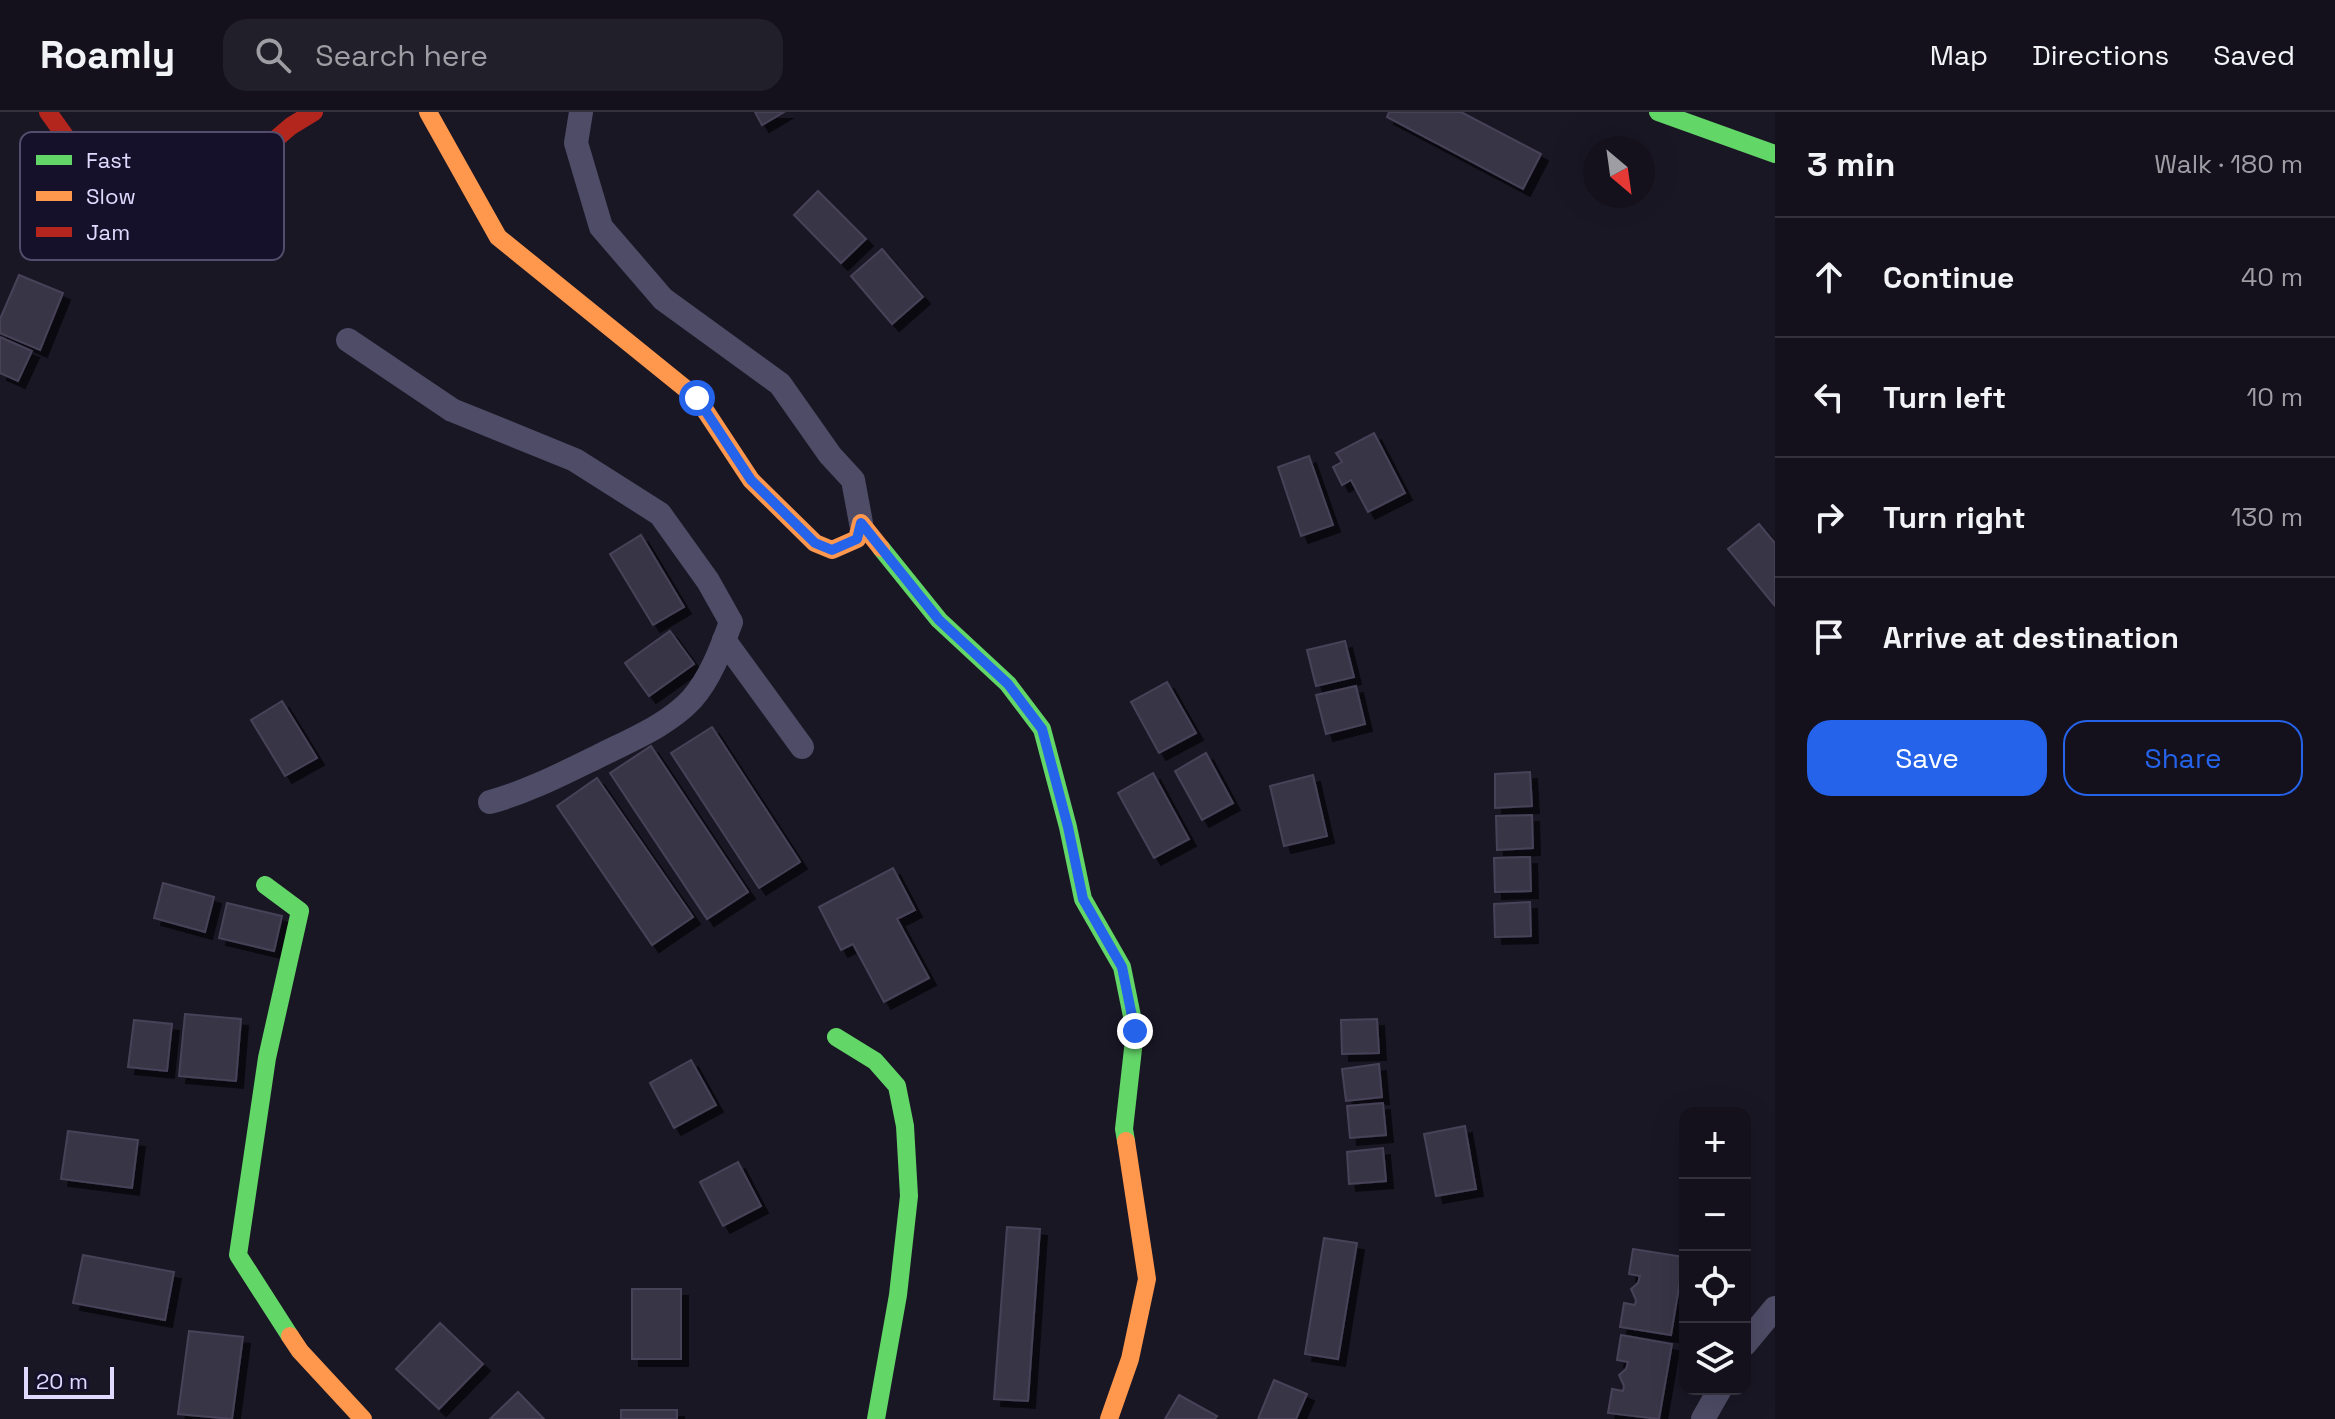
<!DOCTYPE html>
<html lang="en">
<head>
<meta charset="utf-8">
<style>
  body { margin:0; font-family:"Space Grotesk",sans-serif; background:#211f29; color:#f1f3f6 }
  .controls { position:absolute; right:24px; bottom:24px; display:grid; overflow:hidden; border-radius:16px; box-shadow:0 8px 32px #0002 }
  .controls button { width:72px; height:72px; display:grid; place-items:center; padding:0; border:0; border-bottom:2px solid #33313b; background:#14111c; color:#f1f3f6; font:40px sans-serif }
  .compass { position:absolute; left:1583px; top:24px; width:72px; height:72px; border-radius:50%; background:#14111c; box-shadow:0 8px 32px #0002; rotate:151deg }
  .scale { position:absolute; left:24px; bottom:20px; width:90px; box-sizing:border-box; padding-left:8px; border:4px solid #e0daff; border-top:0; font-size:22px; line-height:28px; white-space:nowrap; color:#e0daff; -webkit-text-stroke:6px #16112b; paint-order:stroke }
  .stop { position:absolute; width:24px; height:24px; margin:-18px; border:6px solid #2563eb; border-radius:50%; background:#fff }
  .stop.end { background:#2563eb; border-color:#fff; box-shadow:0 2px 8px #0008 }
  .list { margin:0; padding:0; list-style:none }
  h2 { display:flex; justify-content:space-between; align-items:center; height:104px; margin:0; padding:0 32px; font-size:34px }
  h2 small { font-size:26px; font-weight:400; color:#9d9da3 }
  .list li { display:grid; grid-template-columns:52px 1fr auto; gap:24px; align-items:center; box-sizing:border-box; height:120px; padding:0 32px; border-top:2px solid #33313b }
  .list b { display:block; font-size:30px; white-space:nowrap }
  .list em { font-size:26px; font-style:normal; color:#9d9da3 }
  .actions { display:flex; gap:16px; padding:24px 32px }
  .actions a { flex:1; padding:18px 0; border:2px solid #2563eb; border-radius:24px; text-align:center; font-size:28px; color:#2563eb }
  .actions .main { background:#2563eb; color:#fff }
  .icon { flex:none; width:44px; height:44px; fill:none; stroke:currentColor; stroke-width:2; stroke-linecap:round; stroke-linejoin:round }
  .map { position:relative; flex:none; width:1775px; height:1307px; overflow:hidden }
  header { display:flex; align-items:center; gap:48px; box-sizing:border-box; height:112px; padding:0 40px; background:#14111c; border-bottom:2px solid #33313b }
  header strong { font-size:38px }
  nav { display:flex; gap:44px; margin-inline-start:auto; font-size:28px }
  .search { width:560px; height:72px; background:#211f29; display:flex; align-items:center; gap:20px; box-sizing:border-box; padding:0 28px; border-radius:24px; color:#9d9da3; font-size:30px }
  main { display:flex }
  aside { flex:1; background:#14111c }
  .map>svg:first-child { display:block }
</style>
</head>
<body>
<header>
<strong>Roamly</strong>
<div class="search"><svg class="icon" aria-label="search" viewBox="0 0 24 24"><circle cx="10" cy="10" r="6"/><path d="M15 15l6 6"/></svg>Search here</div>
<nav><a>Map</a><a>Directions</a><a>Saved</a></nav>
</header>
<main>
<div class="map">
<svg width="1775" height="1307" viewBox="0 0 1775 1307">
  <defs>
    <filter id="shadow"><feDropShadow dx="7" dy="7" stdDeviation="0" flood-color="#0009"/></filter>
  </defs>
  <rect width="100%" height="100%" fill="#1a1725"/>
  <g fill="#393546" stroke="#474258" stroke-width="2" filter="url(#shadow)">
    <polygon points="755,0 784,0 762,13"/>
    <polygon points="1389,0 1461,0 1541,42 1523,77 1387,5"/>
    <polygon points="818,79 866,127 841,151 794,103"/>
    <polygon points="882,137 923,185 892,212 851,164"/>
    <polygon points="19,163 63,181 40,238 0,221 0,207"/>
    <polygon points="0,225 32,239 18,269 0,261"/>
    <polygon points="1374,321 1405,381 1368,400 1351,368 1342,373 1333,355 1342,350 1336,341"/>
    <polygon points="1309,344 1333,413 1301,424 1278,355"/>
    <polygon points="1759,412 1775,431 1775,494 1728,437"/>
    <polygon points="641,423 684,495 653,513 610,442"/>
    <polygon points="670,519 694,552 649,584 625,551"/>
    <polygon points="1345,529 1354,565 1316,574 1307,538"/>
    <polygon points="1167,570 1196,621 1159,641 1131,590"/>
    <polygon points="1356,574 1365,612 1326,622 1316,583"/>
    <polygon points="282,589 317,646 285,664 251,608"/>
    <polygon points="712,615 800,750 759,776 671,641"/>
    <polygon points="651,634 748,780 707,807 610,661"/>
    <polygon points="1206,641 1233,691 1202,708 1175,659"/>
    <polygon points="1530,660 1532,694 1495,696 1495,662"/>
    <polygon points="1153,661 1189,727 1154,746 1118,681"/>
    <polygon points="1313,663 1327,724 1284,734 1270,674"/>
    <polygon points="597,666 693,805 652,833 557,694"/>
    <polygon points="1532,703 1533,736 1497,738 1496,704"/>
    <polygon points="1530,745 1531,779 1495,780 1494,746"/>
    <polygon points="893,756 915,798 897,807 929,866 884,890 853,832 841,838 819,795"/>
    <polygon points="163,771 214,785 205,820 154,806"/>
    <polygon points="1530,790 1531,824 1495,825 1494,792"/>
    <polygon points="227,791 282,804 274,839 219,826"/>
    <polygon points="185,902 241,907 236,969 179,964"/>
    <polygon points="1377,907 1379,941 1342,942 1341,908"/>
    <polygon points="134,908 172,912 167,959 128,955"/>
    <polygon points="691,948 716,993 674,1016 650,971"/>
    <polygon points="1379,952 1382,985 1346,989 1342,957"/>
    <polygon points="1383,991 1386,1023 1350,1026 1347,994"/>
    <polygon points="1465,1014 1476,1077 1436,1084 1424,1022"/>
    <polygon points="68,1019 138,1028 132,1076 61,1067"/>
    <polygon points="1383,1036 1386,1069 1349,1072 1347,1040"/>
    <polygon points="738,1050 761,1094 723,1114 700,1070"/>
    <polygon points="1007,1115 1040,1117 1028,1289 994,1287"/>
    <polygon points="1324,1126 1357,1131 1338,1247 1305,1242"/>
    <polygon points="1633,1137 1684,1145 1671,1223 1620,1215 1624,1191 1635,1193 1636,1188 1631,1177 1638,1171 1640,1164 1629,1162"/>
    <polygon points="83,1143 174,1160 165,1208 73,1191"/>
    <rect x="632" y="1177" width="49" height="70"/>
    <polygon points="440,1211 483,1252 439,1297 396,1257"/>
    <polygon points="189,1219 243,1225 232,1307 178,1302"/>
    <polygon points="1621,1223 1672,1232 1659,1307 1608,1301 1612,1277 1623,1279 1624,1274 1619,1263 1626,1257 1628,1250 1617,1248"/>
    <polygon points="1274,1268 1307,1282 1296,1307 1258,1307"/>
    <polygon points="518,1280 544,1307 490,1307"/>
    <polygon points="1179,1283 1217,1304 1215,1307 1165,1307"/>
    <rect x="621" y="1298" width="56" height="9"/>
  </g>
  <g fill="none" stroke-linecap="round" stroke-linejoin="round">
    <g stroke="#4e4c66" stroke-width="24">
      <polyline points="581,0 576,31 601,115 663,187 780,272 830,343 853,368 861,411"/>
      <path d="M348,228L452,298L575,348L660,402L708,469L731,510C721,537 711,565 692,587C669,612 633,627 603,642C566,660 530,679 490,690"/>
      <polyline points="724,528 802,635"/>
      <polyline points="1745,1232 1775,1196"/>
      <polyline points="1703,1307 1720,1277"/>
    </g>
    <g stroke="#63d668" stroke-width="18">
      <polyline points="1658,0 1775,42"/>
      <polyline points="881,436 939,508 1008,572 1042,617 1068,715 1083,787 1122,855 1135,919 1124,1017 1126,1029"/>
      <polyline points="265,773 300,799 267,946 238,1143 290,1224"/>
      <polyline points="836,925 875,949 897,974 905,1014 909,1084 898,1183 876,1307"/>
    </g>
    <g stroke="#ff974d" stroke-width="18">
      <polyline points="428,0 498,125 697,286 751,368 815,431 832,438 857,427 861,411 881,436"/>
      <polyline points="290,1224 300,1239 363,1307"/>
      <polyline points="1109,1307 1130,1247 1147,1167 1126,1029"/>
    </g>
    <polyline stroke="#b3261e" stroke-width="18" points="48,0 100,73 157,90 214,80 291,14 314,0"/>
  </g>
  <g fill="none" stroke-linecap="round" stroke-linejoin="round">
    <polyline stroke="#2563eb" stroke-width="10" points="697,286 751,368 815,431 832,438 857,427 861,411 939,508 1008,572 1042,617 1068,715 1083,787 1122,855 1135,919"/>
  </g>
  <rect x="20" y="20" width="264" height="128" rx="12" fill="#16112b" stroke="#534d6b" stroke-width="2"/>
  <rect x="36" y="43" width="36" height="10" fill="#63d668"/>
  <rect x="36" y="79" width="36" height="10" fill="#ff974d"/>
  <rect x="36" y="115" width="36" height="10" fill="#b3261e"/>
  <g font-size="22" fill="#e0daff">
    <text x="86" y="56">Fast</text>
    <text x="86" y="92">Slow</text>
    <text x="86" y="128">Jam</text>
  </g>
</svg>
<div class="controls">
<button>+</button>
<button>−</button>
<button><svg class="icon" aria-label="locate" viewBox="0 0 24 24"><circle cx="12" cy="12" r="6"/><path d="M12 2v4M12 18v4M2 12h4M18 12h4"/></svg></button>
<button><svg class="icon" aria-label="layers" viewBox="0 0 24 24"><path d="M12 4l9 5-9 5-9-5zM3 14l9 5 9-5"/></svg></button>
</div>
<svg class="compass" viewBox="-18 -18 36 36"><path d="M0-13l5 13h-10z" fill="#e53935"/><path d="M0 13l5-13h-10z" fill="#9d9da3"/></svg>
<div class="scale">20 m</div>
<div class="stop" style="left:697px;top:286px"></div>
<div class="stop end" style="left:1135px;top:919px"></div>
</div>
<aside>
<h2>3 min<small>Walk · 180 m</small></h2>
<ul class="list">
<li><svg class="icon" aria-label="ahead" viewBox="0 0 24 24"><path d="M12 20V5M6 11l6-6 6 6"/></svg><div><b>Continue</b></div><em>40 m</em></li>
<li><svg class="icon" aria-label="left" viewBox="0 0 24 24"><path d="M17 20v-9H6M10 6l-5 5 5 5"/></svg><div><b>Turn left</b></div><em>10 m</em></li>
<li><svg class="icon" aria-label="right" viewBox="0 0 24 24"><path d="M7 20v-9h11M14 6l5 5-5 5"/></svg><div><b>Turn right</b></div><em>130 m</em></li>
<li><svg class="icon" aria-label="arrive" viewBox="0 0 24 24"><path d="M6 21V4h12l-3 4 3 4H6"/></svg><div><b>Arrive at destination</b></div></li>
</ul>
<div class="actions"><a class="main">Save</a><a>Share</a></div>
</aside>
</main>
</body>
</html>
